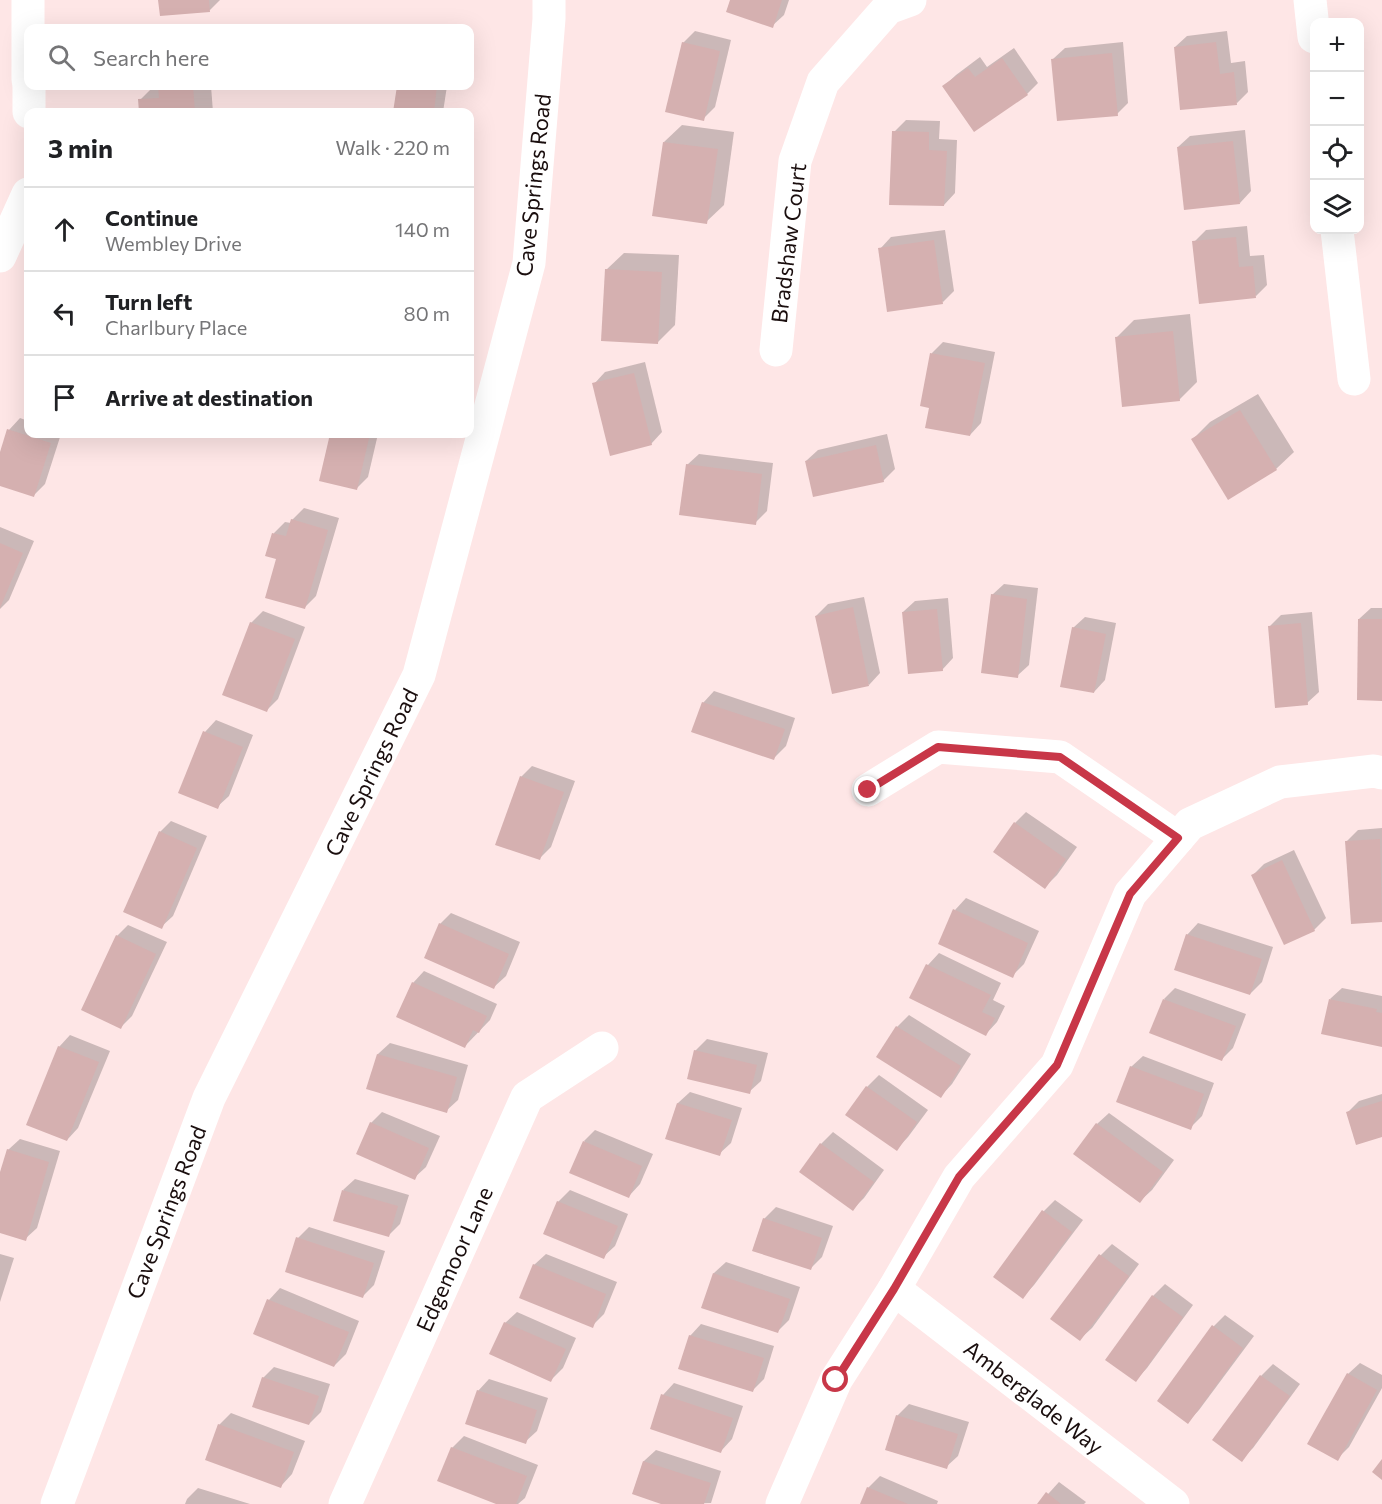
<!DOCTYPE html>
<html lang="en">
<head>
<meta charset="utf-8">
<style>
  body { margin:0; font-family:Commissioner,sans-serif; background:#f2f2f2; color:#202124 }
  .controls { position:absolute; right:18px; top:18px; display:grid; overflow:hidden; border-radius:12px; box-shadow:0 6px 24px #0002 }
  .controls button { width:54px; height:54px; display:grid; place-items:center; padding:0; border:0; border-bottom:2px solid #e0e0e0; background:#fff; color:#202124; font:30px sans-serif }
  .stop { position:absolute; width:18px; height:18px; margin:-14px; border:4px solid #c83748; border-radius:50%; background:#fff }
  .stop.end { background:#c83748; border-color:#fff; box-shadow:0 2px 6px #0008 }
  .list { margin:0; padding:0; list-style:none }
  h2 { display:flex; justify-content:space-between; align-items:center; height:78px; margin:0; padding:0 24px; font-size:26px }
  h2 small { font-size:20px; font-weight:400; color:#757577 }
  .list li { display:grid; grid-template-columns:39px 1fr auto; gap:18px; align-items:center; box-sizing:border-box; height:84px; padding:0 24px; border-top:2px solid #e0e0e0 }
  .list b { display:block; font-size:22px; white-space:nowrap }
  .list p { margin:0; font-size:20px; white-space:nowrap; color:#757577 }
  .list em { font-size:20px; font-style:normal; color:#757577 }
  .icon { flex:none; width:33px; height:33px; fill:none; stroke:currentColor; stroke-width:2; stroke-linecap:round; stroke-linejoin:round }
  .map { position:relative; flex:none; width:1382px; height:1504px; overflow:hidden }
  .search { position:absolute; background:#fff; box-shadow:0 6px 24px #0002; left:24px; top:24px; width:450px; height:66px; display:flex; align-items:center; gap:15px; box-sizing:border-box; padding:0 21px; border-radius:12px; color:#757577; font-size:22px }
  .panel { position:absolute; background:#fff; box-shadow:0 6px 24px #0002; left:24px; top:108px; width:450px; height:330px; border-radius:12px }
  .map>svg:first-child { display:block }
</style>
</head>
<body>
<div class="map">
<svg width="1382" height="1504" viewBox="0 0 1382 1504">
  <rect width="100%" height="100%" fill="#fee6e6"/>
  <g fill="#0003">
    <polygon points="160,0 220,0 210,10"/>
    <polygon points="732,0 789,0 784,15 772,26"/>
    <polygon points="695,31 731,40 715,107 703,119 683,43"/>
    <polygon points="1227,31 1231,63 1245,61 1248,92 1237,103 1175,47 1187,36"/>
    <polygon points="1123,42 1128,103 1117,114 1053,59 1065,48"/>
    <polygon points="1014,48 1038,83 1027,94 944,86 956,75 980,57 987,67"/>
    <polygon points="154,86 211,86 213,112 141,112 140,100"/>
    <polygon points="398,86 447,86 443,112 395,112"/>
    <polygon points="906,120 940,121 939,139 957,140 955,193 944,205 894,132"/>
    <polygon points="682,125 734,132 724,205 706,222 664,142"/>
    <polygon points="1245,130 1251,191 1240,203 1178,147 1190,136"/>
    <polygon points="1247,226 1250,256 1264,255 1267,285 1256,296 1194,242 1206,230"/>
    <polygon points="945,230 954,291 943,302 880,249 891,237"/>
    <polygon points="624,253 679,255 675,325 658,342 606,270"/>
    <polygon points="1190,314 1197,382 1179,400 1117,337 1134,320"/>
    <polygon points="943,342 995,352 981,423 970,435 930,407 932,353"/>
    <polygon points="645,362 662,432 651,444 594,384 605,372"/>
    <polygon points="1258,394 1294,452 1276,469 1193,439 1210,422"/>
    <polygon points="20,418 28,421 28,434 61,434 45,484 34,495 0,485 0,457 9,430"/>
    <polygon points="331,434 378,434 368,477 357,488 321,480"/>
    <polygon points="887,434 895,469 883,481 806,461 818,450"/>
    <polygon points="699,454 773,463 767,511 755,523 687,465"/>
    <polygon points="304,508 339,518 316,596 305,607 278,558 274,533 285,522 291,523 292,520"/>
    <polygon points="0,527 34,541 9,600 0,609"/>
    <polygon points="1004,584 1038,588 1029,665 1017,676 992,595"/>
    <polygon points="864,597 880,673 869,685 816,616 828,604"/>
    <polygon points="948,598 953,658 942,670 903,612 915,601"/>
    <polygon points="1371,608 1382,608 1382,699 1359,619"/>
    <polygon points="263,611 305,627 278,699 267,710 251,623"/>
    <polygon points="1312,612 1319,692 1307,703 1270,626 1281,615"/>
    <polygon points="1085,617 1116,623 1105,680 1094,692 1073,628"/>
    <polygon points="714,691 795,718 786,746 774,758 703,703"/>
    <polygon points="216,720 253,735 229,796 217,807 205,732"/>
    <polygon points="532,766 575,781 551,847 540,858 521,777"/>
    <polygon points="1026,812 1077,847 1057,875 1045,887 1015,823"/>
    <polygon points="171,821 207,836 173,916 161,927 160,832"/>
    <polygon points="1382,828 1382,920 1352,922 1346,842 1358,830"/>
    <polygon points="1294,850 1326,918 1314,930 1253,875 1264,864"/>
    <polygon points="966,898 1039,931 1024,964 1012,976 955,910"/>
    <polygon points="451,913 520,942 506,976 494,987 440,924"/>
    <polygon points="1198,923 1273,947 1262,982 1250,994 1187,935"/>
    <polygon points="128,925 167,942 132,1016 121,1027 117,936"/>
    <polygon points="939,953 1001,983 993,1000 1005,1006 997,1022 986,1034 911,997 928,965"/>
    <polygon points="424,971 497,1004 490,1020 465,1046 413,983"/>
    <polygon points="1175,988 1246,1014 1233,1048 1222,1059 1164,999"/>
    <polygon points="1342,988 1382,996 1382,1045 1330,999"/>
    <polygon points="909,1015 971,1054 952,1084 941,1096 878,1057 897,1027"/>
    <polygon points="70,1035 110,1051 78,1128 67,1140 59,1047"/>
    <polygon points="707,1039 768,1053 761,1081 749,1092 695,1051"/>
    <polygon points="390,1043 468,1065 458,1100 446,1111 368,1088 378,1054"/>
    <polygon points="1143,1056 1214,1083 1202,1116 1190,1128 1131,1067"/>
    <polygon points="879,1075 928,1110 908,1137 897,1149 848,1114 867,1087"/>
    <polygon points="690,1092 742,1108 731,1143 719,1154 667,1138 678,1103"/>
    <polygon points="1382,1094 1382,1136 1347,1113 1359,1101"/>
    <polygon points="382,1112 440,1136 426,1167 414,1178 371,1123"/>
    <polygon points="1109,1113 1174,1160 1152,1190 1140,1201 1097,1124"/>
    <polygon points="595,1130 653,1154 640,1184 629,1196 584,1141"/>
    <polygon points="833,1132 884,1170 864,1198 853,1209 801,1171 821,1144"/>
    <polygon points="20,1139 60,1151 37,1228 25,1239 0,1232 0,1177 8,1150"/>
    <polygon points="355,1179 409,1195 400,1224 389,1235 343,1190"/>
    <polygon points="570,1190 628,1214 615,1246 603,1257 558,1202"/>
    <polygon points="1055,1200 1083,1220 1034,1285 1023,1297 995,1277 1044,1211"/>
    <polygon points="776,1207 833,1226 822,1257 811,1268 764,1219"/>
    <polygon points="309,1227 385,1251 374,1285 363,1296 298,1238"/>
    <polygon points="1112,1244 1139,1264 1092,1328 1080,1339 1053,1319 1101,1255"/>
    <polygon points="0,1254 14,1258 0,1302"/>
    <polygon points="546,1254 617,1282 604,1314 592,1326 534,1265"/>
    <polygon points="726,1262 800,1287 789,1320 777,1332 703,1307 714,1273"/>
    <polygon points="1165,1284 1193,1305 1147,1368 1136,1380 1153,1296"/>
    <polygon points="280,1288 359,1321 346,1354 334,1366 269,1300"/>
    <polygon points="517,1312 576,1338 563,1368 551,1380 505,1323"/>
    <polygon points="1225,1315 1254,1336 1199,1410 1188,1422 1214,1326"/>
    <polygon points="701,1324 774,1346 764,1379 753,1390 690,1336"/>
    <polygon points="1360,1363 1382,1375 1382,1388 1349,1447 1337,1459 1348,1374"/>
    <polygon points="1273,1364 1300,1384 1253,1448 1241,1460 1261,1376"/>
    <polygon points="274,1367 330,1384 321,1412 309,1424 263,1378"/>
    <polygon points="489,1379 548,1398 537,1431 525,1442 478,1391"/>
    <polygon points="674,1383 743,1406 732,1439 721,1451 663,1395"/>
    <polygon points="909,1404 969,1422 958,1456 946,1467 897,1416"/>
    <polygon points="231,1413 305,1441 292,1474 281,1486 219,1425"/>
    <polygon points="464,1436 538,1465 525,1498 518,1504 500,1504 452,1448"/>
    <polygon points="656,1450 721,1471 711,1503 666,1504 634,1493 644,1461"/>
    <polygon points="880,1476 938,1501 937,1504 862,1504 868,1488"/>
    <polygon points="1059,1482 1086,1502 1084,1504 1039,1504"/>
    <polygon points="198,1488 250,1504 185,1504 187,1499"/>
  </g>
  <g fill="#d5b0b0">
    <polygon points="158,0 209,0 210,12 160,16"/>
    <polygon points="730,0 782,0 773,28 726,12"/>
    <polygon points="682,42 720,51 704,121 665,112"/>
    <polygon points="1216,42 1220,74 1234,72 1237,105 1180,110 1174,47"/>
    <polygon points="1112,53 1118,116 1057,121 1051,59"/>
    <polygon points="1002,58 1028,95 974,132 942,86 968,68 975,77"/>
    <polygon points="158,86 193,86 195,112 139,112 138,99 159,98"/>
    <polygon points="397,86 437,86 434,112 393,112"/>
    <polygon points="892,131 929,132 929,150 947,151 944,206 889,205"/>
    <polygon points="1233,141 1240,204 1184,210 1177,147"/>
    <polygon points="663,142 718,149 707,224 652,216"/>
    <polygon points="1236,237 1239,267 1253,266 1256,298 1199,304 1192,241"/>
    <polygon points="934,240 943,304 887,312 878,248"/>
    <polygon points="605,269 662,272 658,344 601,341"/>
    <polygon points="1173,331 1180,401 1122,407 1115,337"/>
    <polygon points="930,353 985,363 970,436 925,428 929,408 920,406"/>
    <polygon points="634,373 652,445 610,456 592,383"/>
    <polygon points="1240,410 1277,470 1228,500 1191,439"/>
    <polygon points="7,429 51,443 34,497 0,486 0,452"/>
    <polygon points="330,434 370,434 357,490 319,481"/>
    <polygon points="876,445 884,482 813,497 805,461"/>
    <polygon points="686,464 762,474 756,525 679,515"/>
    <polygon points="291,519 328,530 305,609 265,598 276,559 265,556 272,533 286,536"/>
    <polygon points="0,543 23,553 0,608"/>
    <polygon points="991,594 1027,599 1018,678 981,673"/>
    <polygon points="853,607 869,686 832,694 815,616"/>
    <polygon points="937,609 943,671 908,674 902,612"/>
    <polygon points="1358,619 1382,619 1382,701 1357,700"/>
    <polygon points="250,622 295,639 267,712 222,695"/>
    <polygon points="1301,623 1308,705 1275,708 1268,626"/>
    <polygon points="1072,627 1106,634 1094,693 1060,687"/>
    <polygon points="702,702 785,729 774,760 691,732"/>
    <polygon points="203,731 243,747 218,809 178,793"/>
    <polygon points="520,776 564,792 540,860 495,845"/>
    <polygon points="1014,822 1066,859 1045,889 993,852"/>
    <polygon points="159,831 197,848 162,929 123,912"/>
    <polygon points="1380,839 1382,922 1351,924 1345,841"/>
    <polygon points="1282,860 1315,931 1284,945 1251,875"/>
    <polygon points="953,909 1028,943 1013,978 938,944"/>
    <polygon points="439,923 509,954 494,989 424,958"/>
    <polygon points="1186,934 1262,959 1250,995 1174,970"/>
    <polygon points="116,935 156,954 121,1029 81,1010"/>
    <polygon points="926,964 991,995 982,1012 995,1018 986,1036 909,998"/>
    <polygon points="412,982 487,1016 479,1033 473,1030 465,1048 396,1017"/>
    <polygon points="1163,999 1236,1026 1222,1061 1149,1033"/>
    <polygon points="1329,999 1377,1009 1376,1012 1382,1013 1382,1047 1321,1034"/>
    <polygon points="896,1026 961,1066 941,1098 876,1057"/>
    <polygon points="58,1046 99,1062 67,1141 26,1125"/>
    <polygon points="694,1050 757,1065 750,1094 687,1079"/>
    <polygon points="377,1054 457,1077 447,1113 366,1089"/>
    <polygon points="1130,1066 1204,1094 1191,1130 1116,1102"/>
    <polygon points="866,1086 917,1122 897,1151 845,1115"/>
    <polygon points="1382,1101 1382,1137 1356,1145 1346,1112"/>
    <polygon points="677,1103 732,1120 720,1156 665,1139"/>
    <polygon points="370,1122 429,1148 415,1180 356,1154"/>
    <polygon points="1096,1123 1163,1172 1140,1203 1073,1154"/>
    <polygon points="583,1141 642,1166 629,1198 569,1173"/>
    <polygon points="820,1143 874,1182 853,1211 799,1172"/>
    <polygon points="7,1149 49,1162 26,1241 0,1233 0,1172"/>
    <polygon points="342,1190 398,1206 389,1237 333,1221"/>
    <polygon points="557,1201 618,1226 604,1259 543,1234"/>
    <polygon points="1042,1210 1072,1232 1023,1299 993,1277"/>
    <polygon points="763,1218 822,1238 811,1270 752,1251"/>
    <polygon points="296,1237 374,1263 363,1298 285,1272"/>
    <polygon points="1099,1254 1129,1276 1080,1341 1050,1319"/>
    <polygon points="533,1264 606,1294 593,1328 519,1298"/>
    <polygon points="713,1273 790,1299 778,1333 701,1308"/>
    <polygon points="1152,1295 1183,1317 1136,1382 1105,1360"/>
    <polygon points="267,1299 349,1332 334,1367 253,1334"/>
    <polygon points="504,1322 566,1349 551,1382 489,1354"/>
    <polygon points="1212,1325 1243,1348 1188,1424 1157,1401"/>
    <polygon points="689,1335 764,1358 753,1392 678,1369"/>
    <polygon points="1347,1373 1377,1390 1338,1461 1307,1444"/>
    <polygon points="1260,1375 1290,1396 1242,1462 1212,1440"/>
    <polygon points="262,1377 319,1396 309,1425 252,1407"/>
    <polygon points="477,1390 537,1410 526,1444 465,1424"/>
    <polygon points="661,1394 733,1418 721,1453 650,1429"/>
    <polygon points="896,1415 958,1434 947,1469 885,1450"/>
    <polygon points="218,1424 294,1452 281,1488 205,1460"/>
    <polygon points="451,1447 527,1476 516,1504 496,1504 437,1481"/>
    <polygon points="1382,1459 1382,1480 1372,1472"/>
    <polygon points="643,1461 711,1483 704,1504 661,1504 632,1494"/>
    <polygon points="867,1487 908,1504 860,1504"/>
    <polygon points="1046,1492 1061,1504 1037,1504"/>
  </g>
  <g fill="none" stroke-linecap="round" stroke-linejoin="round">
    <g stroke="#fff" stroke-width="33">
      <polyline points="28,0 28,80"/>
      <polyline points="1310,0 1314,37"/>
      <polyline points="29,86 29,112"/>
      <polyline points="1337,230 1354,379"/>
      <polyline points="0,256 28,194"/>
      <polyline points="776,350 795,161 823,82 888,8 910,0"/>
      <polyline points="868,790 938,747 1060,757 1178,838"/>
      <polyline points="894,1289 1173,1504"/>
      <polyline points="57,1504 209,1098 419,675 529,263 549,19 549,0"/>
      <polyline points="345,1504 527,1097 602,1048"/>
      <polyline points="782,1504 836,1380 894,1289 959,1177 1057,1065 1130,894 1190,824 1280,782 1374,771 1382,773"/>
    </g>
  </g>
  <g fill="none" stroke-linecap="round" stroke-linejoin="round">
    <polyline stroke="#c83748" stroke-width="8" points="836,1380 894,1289 959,1177 1057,1065 1130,894 1178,838 1060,757 938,747 868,790"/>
  </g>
  <g text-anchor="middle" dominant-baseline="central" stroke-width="6" stroke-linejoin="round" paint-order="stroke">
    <g font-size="22" fill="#1a0e0e" stroke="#fff">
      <text transform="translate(533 185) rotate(-84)">Cave Springs Road</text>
      <text transform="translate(788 243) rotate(-83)">Bradshaw Court</text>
      <text transform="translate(371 772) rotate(-64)">Cave Springs Road</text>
      <text transform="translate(166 1212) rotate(-69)">Cave Springs Road</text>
      <text transform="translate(454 1259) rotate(-66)">Edgemoor Lane</text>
      <text transform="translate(1034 1397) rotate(38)">Amberglade Way</text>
    </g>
  </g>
</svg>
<div class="controls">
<button>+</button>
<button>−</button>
<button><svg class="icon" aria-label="locate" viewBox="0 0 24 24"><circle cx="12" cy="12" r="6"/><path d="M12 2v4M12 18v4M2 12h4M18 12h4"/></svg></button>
<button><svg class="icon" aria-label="layers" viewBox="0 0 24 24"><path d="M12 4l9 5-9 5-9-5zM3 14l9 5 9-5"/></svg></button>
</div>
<div class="stop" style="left:836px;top:1380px"></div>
<div class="stop end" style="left:868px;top:790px"></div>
<div class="search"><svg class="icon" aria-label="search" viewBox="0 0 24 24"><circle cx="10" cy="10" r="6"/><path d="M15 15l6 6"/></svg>Search here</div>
<section class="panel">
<h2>3 min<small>Walk · 220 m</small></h2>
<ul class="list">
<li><svg class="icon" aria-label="ahead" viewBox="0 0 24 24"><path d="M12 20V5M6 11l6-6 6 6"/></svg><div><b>Continue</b><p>Wembley Drive</p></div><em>140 m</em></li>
<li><svg class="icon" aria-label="left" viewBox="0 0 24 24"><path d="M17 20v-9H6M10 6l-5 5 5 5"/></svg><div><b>Turn left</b><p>Charlbury Place</p></div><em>80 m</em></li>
<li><svg class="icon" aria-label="arrive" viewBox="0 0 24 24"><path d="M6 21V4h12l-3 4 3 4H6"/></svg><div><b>Arrive at destination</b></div></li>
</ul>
</section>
</div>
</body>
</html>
